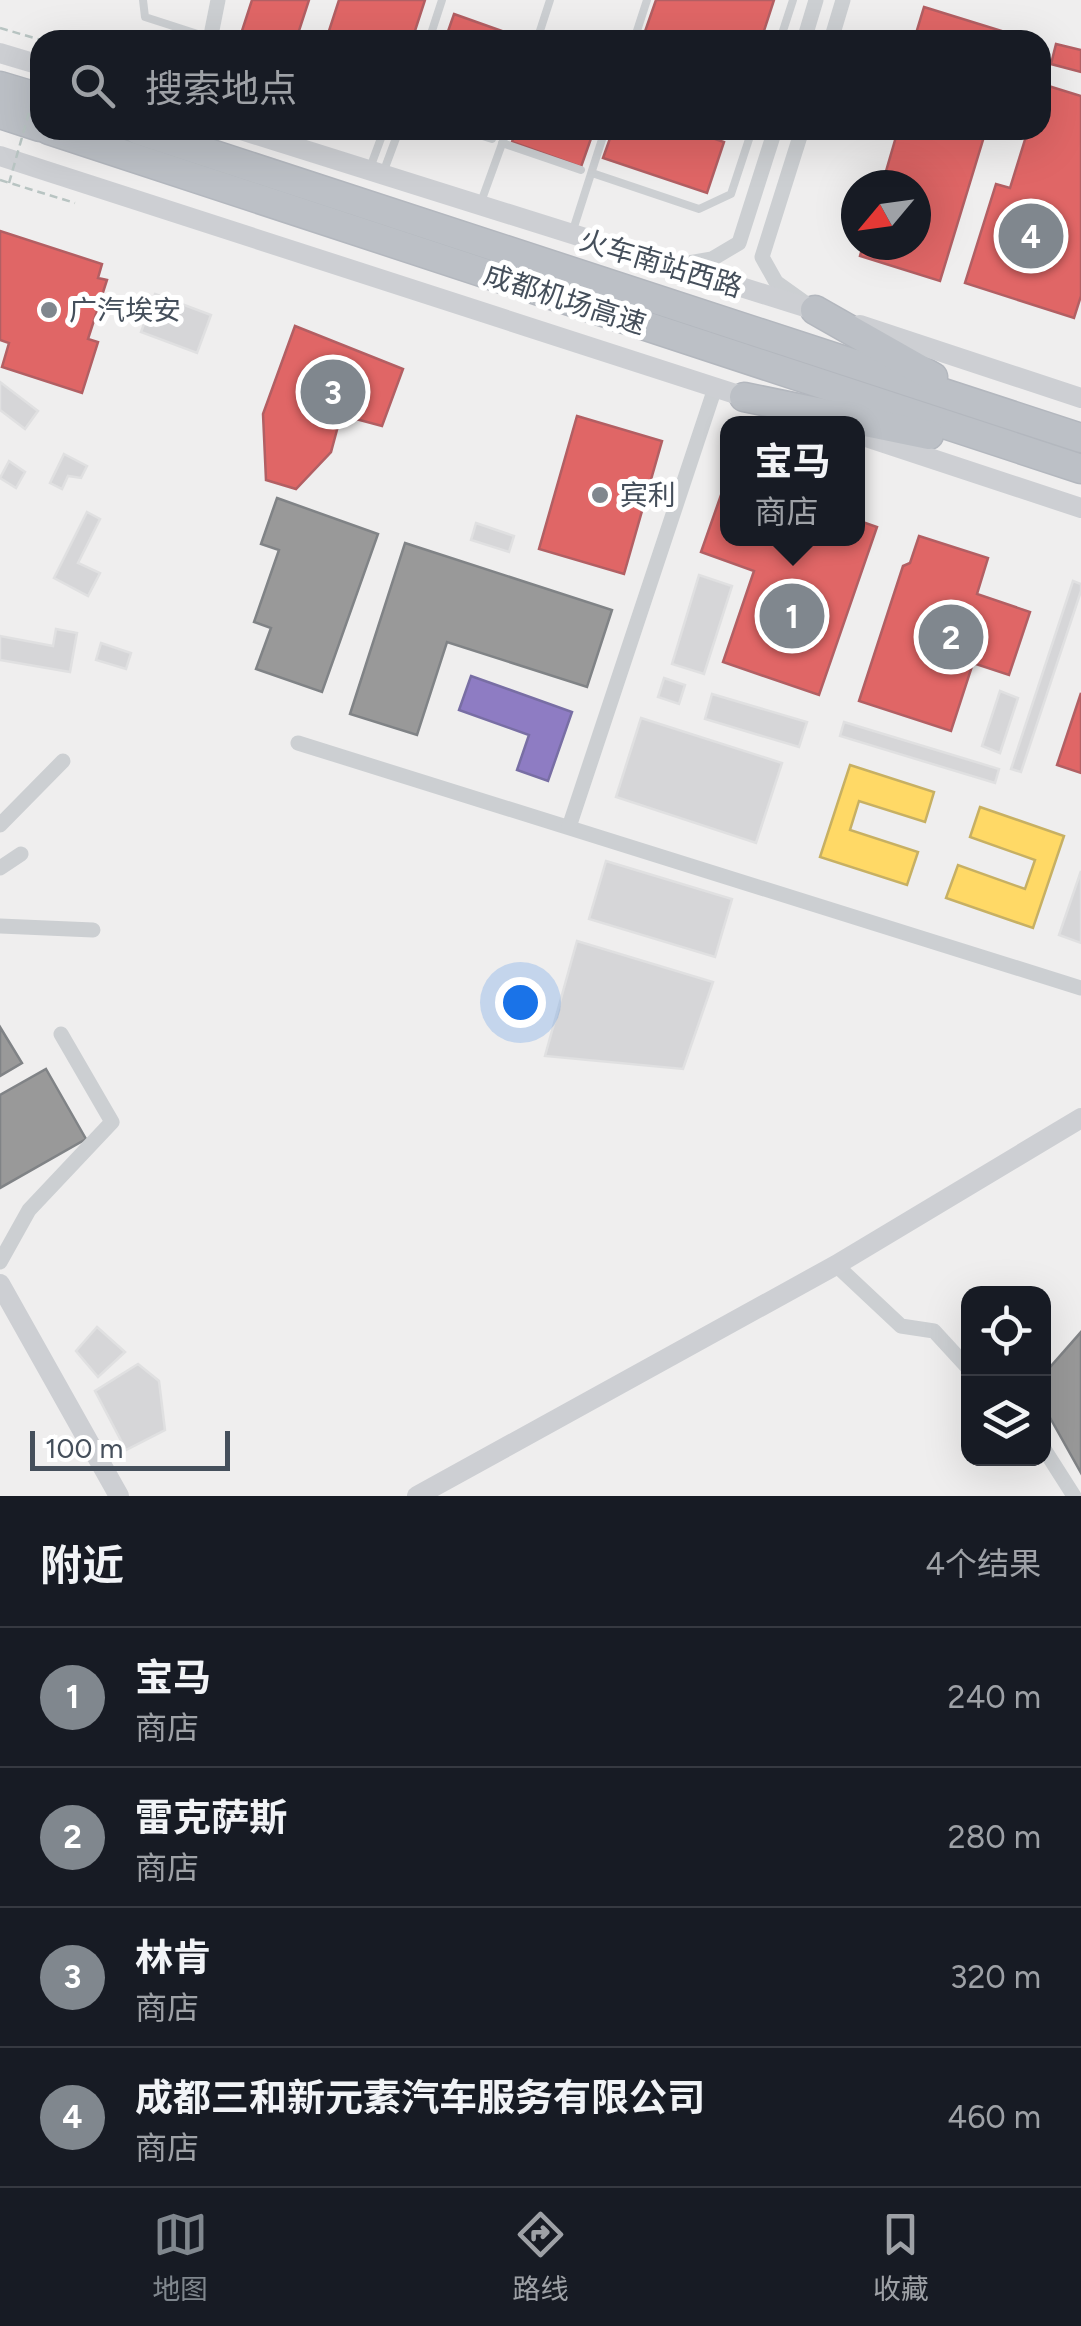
<!DOCTYPE html>
<html lang="zh">
<head>
<meta charset="utf-8">
<style>
  body { margin:0; font-family:Figtree,"Noto Sans SC",sans-serif; background:#20242c; color:#f1f3f6 }
  .controls { position:absolute; right:30px; bottom:30px; display:grid; overflow:hidden; border-radius:20px; box-shadow:0 10px 40px #0002 }
  .controls button { width:90px; height:90px; display:grid; place-items:center; padding:0; border:0; border-bottom:2px solid #363941; background:#171b24; color:#f1f3f6; font:50px sans-serif }
  .compass { position:absolute; left:841px; top:170px; width:90px; height:90px; border-radius:50%; background:#171b24; box-shadow:0 10px 40px #0002; rotate:241deg }
  .scale { position:absolute; left:30px; bottom:25px; width:200px; box-sizing:border-box; padding-left:10px; border:5px solid #454f5b; border-top:0; font-size:28px; line-height:35px; white-space:nowrap; color:#454f5b; -webkit-text-stroke:8px #fff; paint-order:stroke }
  .you { position:absolute; left:520px; top:1002px; width:35px; height:35px; margin:-25px; border:8px solid #fff; border-radius:50%; background:#1a73e8; box-shadow:0 0 0 15px #1a73e833 }
  .badge { display:grid; place-items:center; width:65px; height:65px; border-radius:50%; background:#80878e; color:#fff; font-size:32px; font-weight:700 }
  .pin { position:absolute; translate:-50% -50%; border:5px solid #fff; box-shadow:0 2px 10px #0006 }
  .popup { position:absolute; left:720px; top:416px; width:145px; height:130px; box-sizing:border-box; display:grid; place-content:center; border-radius:20px; background:#171b24; filter:drop-shadow(0 2px 8px #0005); font-size:32px; white-space:nowrap; color:#9ea1a6 }
  .popup b { font-size:38px; color:#f1f3f6 }
  .popup::after { content:''; position:absolute; left:50%; top:100%; margin-left:-20px; border:20px solid transparent; border-top-color:#171b24 }
  .list { margin:0; padding:0; list-style:none }
  h2 { display:flex; justify-content:space-between; align-items:center; height:130px; margin:0; padding:0 40px; font-size:42px }
  h2 small { font-size:32px; font-weight:400; color:#9ea1a6 }
  .list li { display:grid; grid-template-columns:65px 1fr auto; gap:30px; align-items:center; box-sizing:border-box; height:140px; padding:0 40px; border-top:2px solid #363941 }
  .list b { display:block; font-size:38px; white-space:nowrap }
  .list p { margin:0; font-size:32px; white-space:nowrap; color:#9ea1a6 }
  .list em { font-size:32px; font-style:normal; color:#9ea1a6 }
  .icon { flex:none; width:55px; height:55px; fill:none; stroke:currentColor; stroke-width:2; stroke-linecap:round; stroke-linejoin:round }
  .map { position:relative; flex:none; width:1081px; height:1496px; overflow:hidden }
  .search { position:absolute; background:#171b24; box-shadow:0 10px 40px #0002; left:30px; right:30px; top:30px; height:110px; display:flex; align-items:center; gap:25px; box-sizing:border-box; padding:0 35px; border-radius:30px; color:#9ea1a6; font-size:38px }
  .sheet { height:690px; background:#171b24 }
  nav { display:flex; justify-content:space-around; align-items:center; box-sizing:border-box; height:140px; border-top:2px solid #363941; background:#171b24; font-size:28px; color:#9ea1a6 }
  nav a { display:grid; justify-items:center; gap:5px }
  nav .on { color:#80878e }
  .map>svg:first-child { display:block }
</style>
</head>
<body>
<div class="map">
<svg width="1081" height="1496" viewBox="0 0 1081 1496">
  <rect width="100%" height="100%" fill="#efeeee"/>
  <g fill="#ffd966" stroke="#c7b063" stroke-width="2.5">
    <polygon points="850,765 934,792 925,822 859,801 850,830 918,852 907,885 820,857"/>
    <polygon points="980,807 1064,836 1033,928 946,898 958,865 1025,889 1035,860 970,837"/>
  </g>
  <g fill="#e06666" stroke="#b25f63" stroke-width="2.5">
    <polygon points="252,0 309,0 296,40 239,40"/>
    <polygon points="339,0 425,0 412,40 326,40"/>
    <polygon points="656,0 774,0 761,40 642,40"/>
    <polygon points="924,7 1015,35 1014,40 914,40"/>
    <polygon points="454,14 527,40 445,40"/>
    <polygon points="1056,44 1081,50 1081,72 1051,64"/>
    <polygon points="1042,84 1081,96 1081,296 1074,318 965,283 996,184 1010,188 1028,130 1041,130"/>
    <polygon points="516,130 594,130 581,167 512,142"/>
    <polygon points="613,130 689,130 724,142 707,193 603,158"/>
    <polygon points="898,130 986,130 940,281 860,256 863,245 916,245 916,185 882,185"/>
    <polygon points="0,231 102,264 98,278 107,280 88,339 98,342 82,393 2,367 9,343 0,340"/>
    <polygon points="295,326 403,369 382,426 341,415 331,452 296,489 266,480 263,414"/>
    <polygon points="577,416 662,441 624,574 539,549"/>
    <polygon points="727,478 727,538 857,538 857,520 877,527 819,695 723,662 754,571 701,552"/>
    <polygon points="919,536 988,558 977,594 1030,612 1009,675 973,663 951,731 859,701 903,566 910,563"/>
    <polygon points="1081,693 1081,773 1057,765"/>
  </g>
  <polygon fill="#8e7cc3" stroke="#786ea4" stroke-width="2.5" points="471,676 572,712 548,781 517,770 529,735 459,710"/>
  <g fill="#999" stroke="#808386" stroke-width="2.5">
    <polygon points="277,498 378,534 322,692 256,669 271,628 254,622 279,550 261,544"/>
    <polygon points="405,543 612,610 587,687 447,642 417,735 350,714"/>
    <polygon points="0,1027 22,1063 0,1076"/>
    <polygon points="46,1069 86,1139 0,1188 0,1095"/>
    <polygon points="1081,1332 1081,1473 1044,1407 1044,1374"/>
  </g>
  <g fill="#d6d6d8" stroke="#e0e0e1" stroke-width="2.5">
    <polygon points="155,294 211,315 197,353 141,332"/>
    <polygon points="0,382 38,411 25,429 0,410"/>
    <polygon points="64,454 87,466 81,478 68,476 62,489 50,483"/>
    <polygon points="9,461 25,472 16,488 0,478"/>
    <polygon points="87,512 100,519 78,563 100,573 88,596 54,578"/>
    <polygon points="476,523 514,536 509,552 471,540"/>
    <polygon points="699,575 732,586 704,674 672,664"/>
    <polygon points="1073,581 1081,584 1081,591 1021,772 1011,769"/>
    <polygon points="56,629 77,633 70,672 0,660 0,636 53,646"/>
    <polygon points="101,643 131,653 126,669 96,660"/>
    <polygon points="664,678 685,685 679,704 658,697"/>
    <polygon points="1000,691 1018,698 1000,753 982,746"/>
    <polygon points="712,694 807,722 799,747 705,719"/>
    <polygon points="641,718 782,763 756,843 616,797"/>
    <polygon points="844,722 999,769 995,783 840,736"/>
    <polygon points="606,861 732,899 715,957 589,919"/>
    <polygon points="1081,871 1081,943 1059,935"/>
    <polygon points="577,941 713,982 683,1069 545,1056"/>
    <polygon points="97,1327 125,1352 98,1377 76,1351"/>
    <polygon points="138,1364 159,1381 165,1430 126,1450 95,1391"/>
  </g>
  <g fill="none" stroke-linecap="round" stroke-linejoin="round">
    <g stroke="#b3b7be" stroke-width="31">
      <g id="highway">
        <polyline points="0,86 40,98"/>
        <polyline points="0,114 40,127"/>
        <polyline points="49,130 1081,469"/>
        <polyline points="138,130 1081,438"/>
        <polyline points="815,310 933,377"/>
        <polyline points="744,397 929,435"/>
      </g>
    </g>
    <g stroke="#b8c4c2" stroke-width="2.5" stroke-dasharray="8 5" stroke-linecap="butt">
      <polyline points="0,28 41,40"/>
      <polyline points="0,180 75,203"/>
    </g>
    <g stroke="#cccfd2" stroke-width="8">
      <polyline points="143,0 145,17 210,38"/>
      <polyline points="429,40 442,0"/>
      <polyline points="537,40 550,0"/>
      <polyline points="634,40 647,0"/>
      <polyline points="780,40 793,0"/>
      <polyline points="464,130 492,139"/>
      <polyline points="502,143 581,170"/>
      <polyline points="370,168 384,130"/>
      <polyline points="383,173 399,130"/>
      <polyline points="592,173 699,209 731,194 752,130"/>
      <polyline points="481,202 507,130"/>
      <polyline points="573,230 605,130"/>
    </g>
    <g stroke="#cccfd2" stroke-width="15">
      <polyline points="210,40 218,0"/>
      <polyline points="804,40 816,0"/>
      <polyline points="831,40 843,0"/>
      <polyline points="802,130 762,257 776,282 804,302"/>
      <polyline points="676,265 712,259 739,243 775,130"/>
      <polyline points="298,743 1081,988"/>
      <polyline points="0,825 63,761"/>
      <polyline points="569,827 715,388"/>
      <polyline points="0,868 21,854"/>
      <polyline points="0,926 93,930"/>
      <polyline points="0,1262 29,1210 112,1122 61,1034"/>
      <polyline points="836,1265 901,1326 934,1331 968,1368"/>
      <polyline points="1044,1449 1074,1496"/>
    </g>
    <g stroke="#cdcfd3" stroke-width="20">
      <polyline points="0,53 40,65"/>
      <polyline points="241,130 827,314"/>
      <polyline points="0,156 754,400"/>
      <polyline points="860,325 1081,398"/>
      <polyline points="857,434 1081,508"/>
      <polyline points="0,1284 119,1496"/>
      <polyline points="417,1496 836,1265 1081,1118"/>
    </g>
    <use href="#highway" stroke="#bcc0c6" stroke-width="28"/>
    <polyline stroke="#b8c4c2" stroke-width="2.5" stroke-dasharray="8 5" stroke-linecap="butt" points="9,183 40,74"/>
  </g>
  <g fill="#80878e" stroke="#fff" stroke-width="4">
    <circle cx="49" cy="310" r="10"/>
    <circle cx="600" cy="495" r="10"/>
  </g>
  <g text-anchor="middle" dominant-baseline="central" stroke-width="10" stroke-linejoin="round" paint-order="stroke">
    <g font-size="28" fill="#454f5b" stroke="#fff">
      <text transform="translate(661 263) rotate(17)">火车南站西路</text>
      <text transform="translate(565 299) rotate(18)">成都机场高速</text>
    </g>
    <g font-size="28" fill="#454f5b" stroke="#fff" text-anchor="start">
      <text x="69" y="310">广汽埃安</text>
      <text x="620" y="495">宾利</text>
    </g>
  </g>
</svg>
<div class="controls">
<button><svg class="icon" aria-label="locate" viewBox="0 0 24 24"><circle cx="12" cy="12" r="6"/><path d="M12 2v4M12 18v4M2 12h4M18 12h4"/></svg></button>
<button><svg class="icon" aria-label="layers" viewBox="0 0 24 24"><path d="M12 4l9 5-9 5-9-5zM3 14l9 5 9-5"/></svg></button>
</div>
<svg class="compass" viewBox="-18 -18 36 36"><path d="M0-13l5 13h-10z" fill="#e53935"/><path d="M0 13l5-13h-10z" fill="#9ea1a6"/></svg>
<div class="scale">100 m</div>
<div class="you"></div>
<div class="pin badge" style="left:792px;top:616px">1</div>
<div class="popup"><b>宝马</b>商店</div>
<div class="pin badge" style="left:951px;top:637px">2</div>
<div class="pin badge" style="left:333px;top:392px">3</div>
<div class="pin badge" style="left:1031px;top:236px">4</div>
<div class="search"><svg class="icon" aria-label="search" viewBox="0 0 24 24"><circle cx="10" cy="10" r="6"/><path d="M15 15l6 6"/></svg>搜索地点</div>
</div>
<section class="sheet">
<h2>附近<small>4个结果</small></h2>
<ul class="list">
<li><span class="badge">1</span><div><b>宝马</b><p>商店</p></div><em>240 m</em></li>
<li><span class="badge">2</span><div><b>雷克萨斯</b><p>商店</p></div><em>280 m</em></li>
<li><span class="badge">3</span><div><b>林肯</b><p>商店</p></div><em>320 m</em></li>
<li><span class="badge">4</span><div><b>成都三和新元素汽车服务有限公司</b><p>商店</p></div><em>460 m</em></li>
</ul>
</section>
<nav>
<a class="on"><svg class="icon" aria-label="map" viewBox="0 0 24 24"><path d="M3 6l6-2 6 2 6-2v14l-6 2-6-2-6 2zM9 4v14M15 6v14"/></svg>地图</a>
<a><svg class="icon" aria-label="directions" viewBox="0 0 24 24"><path d="M12 3l9 9-9 9-9-9zM9 14v-3h6M13 9l2 2-2 2"/></svg>路线</a>
<a><svg class="icon" aria-label="saved" viewBox="0 0 24 24"><path d="M7 4h10v16l-5-4-5 4z"/></svg>收藏</a>
</nav>
</body>
</html>
